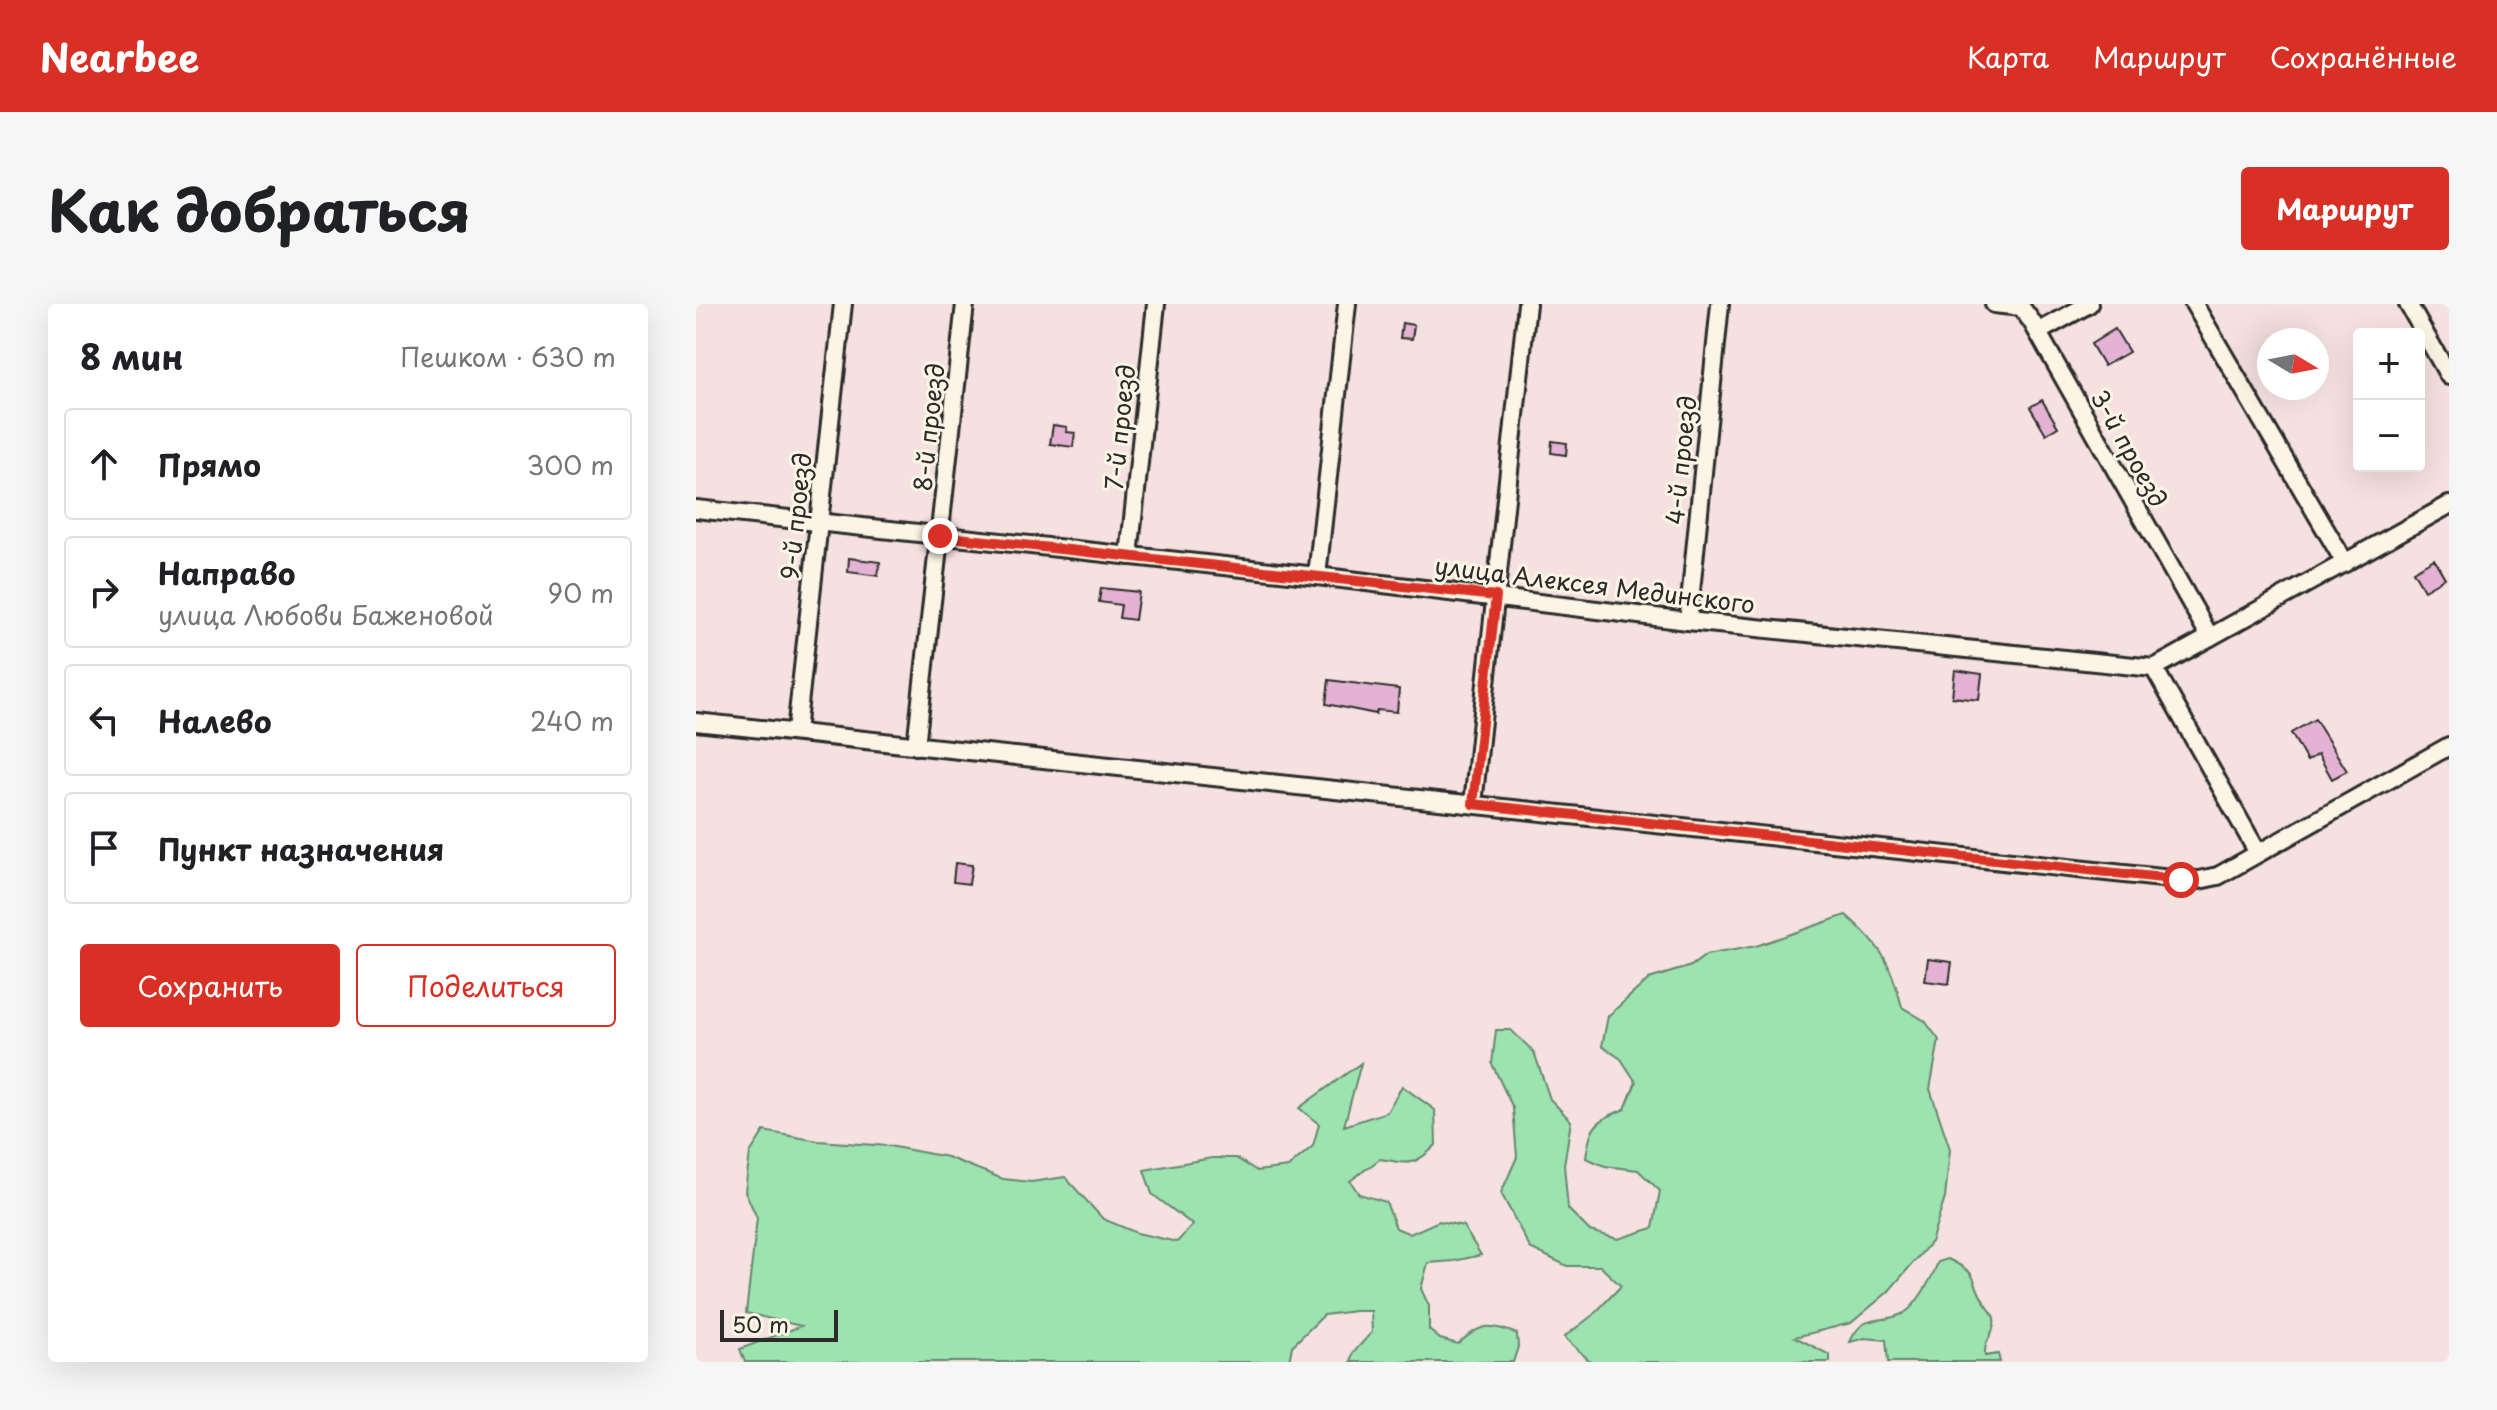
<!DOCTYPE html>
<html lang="ru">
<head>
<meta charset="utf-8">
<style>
  body { margin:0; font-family:"Playpen Sans",sans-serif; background:#f6f6f6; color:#202124 }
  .controls { position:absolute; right:24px; top:24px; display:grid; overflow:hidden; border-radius:8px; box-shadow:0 8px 32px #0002 }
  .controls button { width:72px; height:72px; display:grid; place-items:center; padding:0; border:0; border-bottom:2px solid #e0e0e0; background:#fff; color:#202124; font:40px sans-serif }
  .compass { position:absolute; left:1561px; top:24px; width:72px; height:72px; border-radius:50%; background:#fff; box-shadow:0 8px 32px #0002; rotate:100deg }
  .scale { position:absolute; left:24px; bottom:20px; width:118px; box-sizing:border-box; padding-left:8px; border:4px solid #2b2b2b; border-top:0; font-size:22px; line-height:28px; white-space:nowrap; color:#2b2b2b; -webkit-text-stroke:6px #fcf5e5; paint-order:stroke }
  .stop { position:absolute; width:24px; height:24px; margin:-18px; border:6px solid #d93025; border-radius:50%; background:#fff }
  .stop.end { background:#d93025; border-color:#fff; box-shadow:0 2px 8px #0008 }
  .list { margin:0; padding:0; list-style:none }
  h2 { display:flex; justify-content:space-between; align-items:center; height:104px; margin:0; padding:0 32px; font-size:34px }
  h2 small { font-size:26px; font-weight:400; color:#757577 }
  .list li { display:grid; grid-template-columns:52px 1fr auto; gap:24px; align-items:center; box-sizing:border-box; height:112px; margin:0 16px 16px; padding:0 16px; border:2px solid #e0e0e0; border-radius:8px }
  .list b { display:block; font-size:30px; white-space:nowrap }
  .list p { margin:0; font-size:26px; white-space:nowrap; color:#757577 }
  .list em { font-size:26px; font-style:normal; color:#757577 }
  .actions { display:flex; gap:16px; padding:24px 32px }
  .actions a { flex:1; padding:18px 0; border:2px solid #d93025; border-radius:8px; text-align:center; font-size:28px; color:#d93025 }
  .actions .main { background:#d93025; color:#fff }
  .icon { flex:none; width:44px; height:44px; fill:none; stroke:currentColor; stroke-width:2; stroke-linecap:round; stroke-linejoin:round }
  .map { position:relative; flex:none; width:1753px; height:1058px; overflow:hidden; border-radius:8px }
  header { display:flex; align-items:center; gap:48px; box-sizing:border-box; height:112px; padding:0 40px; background:#d93025; color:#fff }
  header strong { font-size:38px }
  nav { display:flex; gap:44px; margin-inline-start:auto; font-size:28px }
  .intro { display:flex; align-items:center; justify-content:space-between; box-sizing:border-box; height:192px; padding:0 48px }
  h1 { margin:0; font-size:56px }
  .button { padding:20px 36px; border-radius:8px; background:#d93025; color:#fff; font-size:28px; font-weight:700 }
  main { display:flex; gap:48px; padding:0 48px }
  aside { flex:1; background:#fff; border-radius:8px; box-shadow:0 8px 32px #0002 }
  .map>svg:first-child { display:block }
</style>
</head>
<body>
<header>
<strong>Nearbee</strong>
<nav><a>Карта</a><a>Маршрут</a><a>Сохранённые</a></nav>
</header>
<div class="intro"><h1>Как добраться</h1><a class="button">Маршрут</a></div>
<main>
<aside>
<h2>8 мин<small>Пешком · 630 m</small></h2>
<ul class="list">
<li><svg class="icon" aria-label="ahead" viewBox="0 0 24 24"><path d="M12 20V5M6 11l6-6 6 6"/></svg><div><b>Прямо</b></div><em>300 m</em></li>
<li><svg class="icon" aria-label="right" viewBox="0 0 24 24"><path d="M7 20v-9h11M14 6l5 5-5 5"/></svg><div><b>Направо</b><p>улица Любови Баженовой</p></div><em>90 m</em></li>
<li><svg class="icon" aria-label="left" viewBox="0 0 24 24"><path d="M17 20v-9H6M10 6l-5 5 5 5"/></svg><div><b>Налево</b></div><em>240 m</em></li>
<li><svg class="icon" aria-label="arrive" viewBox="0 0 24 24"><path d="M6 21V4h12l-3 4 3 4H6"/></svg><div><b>Пункт назначения</b></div></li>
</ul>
<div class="actions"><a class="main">Сохранить</a><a>Поделиться</a></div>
</aside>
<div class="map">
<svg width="1753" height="1058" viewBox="0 0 1753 1058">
  <rect width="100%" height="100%" fill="#f5e1e0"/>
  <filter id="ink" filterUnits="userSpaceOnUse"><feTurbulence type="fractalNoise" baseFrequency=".0125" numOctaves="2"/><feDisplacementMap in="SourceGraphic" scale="16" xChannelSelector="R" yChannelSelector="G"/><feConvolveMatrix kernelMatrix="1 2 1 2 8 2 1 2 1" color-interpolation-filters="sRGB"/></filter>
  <g filter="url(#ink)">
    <g fill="#9de3b0" stroke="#64876e" stroke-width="2">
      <path d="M1150,611C1186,643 1194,657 1206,703L1229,717L1243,736L1234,785L1254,845L1249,894L1235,938L1192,988L1155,1019L1099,1033L1134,1051V1058H895L868,1033L897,1011L925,982L904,962H871L834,944L805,889L821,853L817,804L796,760L800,726H815L838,748L854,795L875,817L868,861L872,905L894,927L922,935L957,924L964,887L942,866L909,862L890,854C894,822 899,817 929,805L940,778L925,755L906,742L912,712L953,675L995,662L1010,651L1060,642Z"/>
      <path d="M665,759L648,822L691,808L706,782L739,806L740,841C718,863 713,860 684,855L654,877L663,890L690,898L700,924L714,930L743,917L767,922L785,951L758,957L732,959L725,985L733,1002V1026L744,1035L762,1040C785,1019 793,1019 821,1030L822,1043L817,1058H655L657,1049L676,1028L675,1007H659L628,1011L596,1042L593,1058H49L44,1045L105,1022L50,1009L61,914L49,887L54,849L68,827L122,837L193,842L251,853L307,875L335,878L369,873L407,915L441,929L481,938L497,921L456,890L448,866L516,854H540L561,867L592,863L617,842L623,820L603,804Z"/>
      <path d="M1252,955C1286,972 1272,971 1288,998C1293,1006 1300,1010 1298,1021C1296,1034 1288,1036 1289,1052L1302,1050L1304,1058H1192L1190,1036L1169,1034L1154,1038C1167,1008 1182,1021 1206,1010C1220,1004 1237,972 1242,958Z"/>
    </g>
    <g fill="#e4b3d3" stroke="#2b2b2b" stroke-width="2">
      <polygon points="706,19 718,21 716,35 704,34"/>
      <polygon points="1419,25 1433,48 1408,62 1395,40"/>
      <polygon points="1346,96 1362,123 1350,130 1334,103"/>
      <polygon points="357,121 371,123 370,128 379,129 377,143 354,140"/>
      <polygon points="856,137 871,139 870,151 855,149"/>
      <polygon points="153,254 184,258 182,272 152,268"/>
      <polygon points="1738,255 1749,274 1728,286 1717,267"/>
      <polygon points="405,284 443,288 439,316 423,314 425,301 403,298"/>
      <polygon points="1259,366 1286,370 1283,396 1256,393"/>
      <polygon points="633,376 703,385 701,408 681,406 680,410 630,400"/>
      <polygon points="1619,415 1651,467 1636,475 1622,450 1611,457 1595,429"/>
      <polygon points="259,559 276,561 273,580 257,578"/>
      <polygon points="1232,655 1256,658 1253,680 1229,677"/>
    </g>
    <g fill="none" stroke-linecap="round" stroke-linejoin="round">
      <g stroke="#2b2b2b" stroke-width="22">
        <g id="street">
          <polyline points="1298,0 1325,3 1336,18 1514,333"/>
          <polyline points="1498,0 1649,259"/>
          <polyline points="1712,0 1753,72"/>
          <polyline points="1342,28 1393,0"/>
          <polyline points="0,205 621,272 992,317 1458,364 1753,201"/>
          <polyline points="433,252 460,0"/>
          <polyline points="621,272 651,0"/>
          <polyline points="992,317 1024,0"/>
          <polyline points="1458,364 1562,549"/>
          <polyline points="0,418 1485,576 1503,576 1522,572 1753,442"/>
          <polyline points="100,428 147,0"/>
          <polyline points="220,442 269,0"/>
          <polyline points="777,500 831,0"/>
        </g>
      </g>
      <use href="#street" stroke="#fcf5e5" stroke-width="16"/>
    </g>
  </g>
  <g fill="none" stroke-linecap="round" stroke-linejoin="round" filter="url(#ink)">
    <polyline stroke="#d93025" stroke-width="10" points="244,232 800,292 777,500 1485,576"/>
  </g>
  <g text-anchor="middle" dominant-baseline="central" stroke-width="6" stroke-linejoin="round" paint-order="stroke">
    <g font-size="24" fill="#2b2b2b" stroke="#fcf5e5">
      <text transform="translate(232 123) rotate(-84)">8-й проезд</text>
      <text transform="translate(423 123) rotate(-84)">7-й проезд</text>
      <text transform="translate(1434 144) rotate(61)">3-й проезд</text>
      <text transform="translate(984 156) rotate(-84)">4-й проезд</text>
      <text transform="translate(99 212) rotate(-84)">9-й проезд</text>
      <text transform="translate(899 280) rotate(7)">улица Алексея Мединского</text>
    </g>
  </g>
</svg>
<div class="controls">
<button>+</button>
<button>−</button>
</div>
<svg class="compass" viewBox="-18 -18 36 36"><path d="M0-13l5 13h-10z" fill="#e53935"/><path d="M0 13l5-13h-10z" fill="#757577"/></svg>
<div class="scale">50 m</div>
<div class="stop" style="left:1485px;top:576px"></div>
<div class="stop end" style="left:244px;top:232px"></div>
</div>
</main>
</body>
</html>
